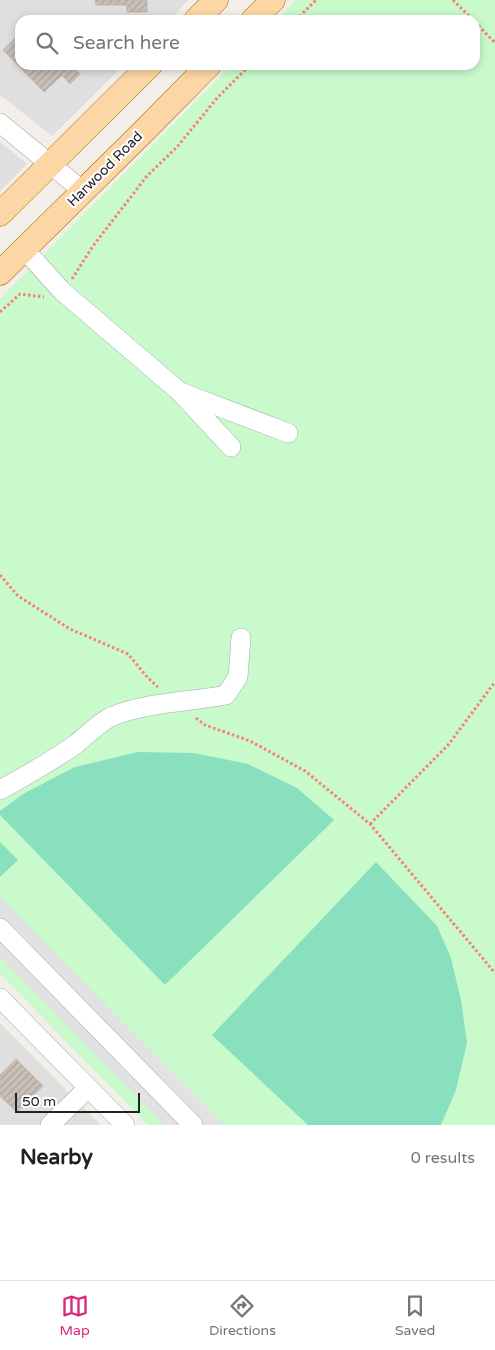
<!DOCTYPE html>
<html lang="en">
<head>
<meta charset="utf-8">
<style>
  body { margin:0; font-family:"Varela Round",sans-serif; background:#f6f6f6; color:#202124 }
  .scale { position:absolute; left:15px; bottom:12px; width:125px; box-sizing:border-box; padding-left:5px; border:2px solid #222; border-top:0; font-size:14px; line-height:18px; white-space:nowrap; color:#222; -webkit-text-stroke:4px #fff; paint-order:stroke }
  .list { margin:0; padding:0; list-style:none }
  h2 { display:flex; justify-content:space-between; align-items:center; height:65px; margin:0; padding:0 20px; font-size:21px }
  h2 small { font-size:16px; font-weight:400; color:#757577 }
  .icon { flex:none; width:28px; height:28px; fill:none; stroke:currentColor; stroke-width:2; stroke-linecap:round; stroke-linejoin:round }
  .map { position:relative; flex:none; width:495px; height:1125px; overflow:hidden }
  .search { position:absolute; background:#fff; box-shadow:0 2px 8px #0003; left:15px; right:15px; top:15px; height:55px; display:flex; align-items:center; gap:12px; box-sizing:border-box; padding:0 18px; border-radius:15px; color:#757577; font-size:19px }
  .sheet { height:155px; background:#fff }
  nav { display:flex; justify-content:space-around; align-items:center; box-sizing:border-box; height:70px; border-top:1px solid #e0e0e0; background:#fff; font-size:14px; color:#757577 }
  nav a { display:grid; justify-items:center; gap:2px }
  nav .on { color:#db2777 }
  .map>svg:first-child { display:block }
</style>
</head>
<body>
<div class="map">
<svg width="495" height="1125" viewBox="0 0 495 1125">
  <defs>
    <pattern id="building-hatch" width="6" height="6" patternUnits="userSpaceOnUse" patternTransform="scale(1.25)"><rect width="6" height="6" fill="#c7bfb8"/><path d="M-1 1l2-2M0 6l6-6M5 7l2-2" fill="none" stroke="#aba49e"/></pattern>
  </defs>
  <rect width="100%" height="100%" fill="#f2efe9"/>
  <g fill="#e0dfdf">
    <polygon points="0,0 189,0 169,20 20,20 20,65 124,65 52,136 0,95"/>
    <polygon points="0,142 27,164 0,191"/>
    <polygon points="0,1024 1,1024 101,1125 0,1125"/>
  </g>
  <polygon fill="#c8facc" points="296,0 495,0 495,1125 148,1125 0,974 0,299 232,65 475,65 475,20 276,20"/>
  <g fill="#88e0be">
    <polygon points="138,752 194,753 248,764 297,788 334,820 165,985 0,815 0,811 23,794 75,767"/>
    <polygon points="0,842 18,860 0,877"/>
    <polygon points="376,862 437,926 451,958 461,1000 467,1043 456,1090 441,1125 308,1125 212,1035"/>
  </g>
  <polygon fill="#e2e2e2" points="0,897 224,1125 165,1125 0,957"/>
  <g fill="url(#building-hatch)" stroke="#c4b6ab">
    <polygon points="95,0 147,0 147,12 127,12 127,5 96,5"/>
    <polygon points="20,33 20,65 72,65 80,74 70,84 62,75 44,92 3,50"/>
    <polygon points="16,1059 43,1086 17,1112 0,1096 0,1075"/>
  </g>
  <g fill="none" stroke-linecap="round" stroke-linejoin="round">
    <g stroke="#a9a9a9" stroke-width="20">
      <g id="minor">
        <polyline points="0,123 83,191"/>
        <polyline points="24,249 62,291 180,392 231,447"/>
        <polyline points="183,393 288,433"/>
        <path d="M0,790C27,775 51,762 76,744C86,736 102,720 113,716C149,702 189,702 226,695L238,677L241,638"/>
        <polyline points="0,928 193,1125"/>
        <polyline points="0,998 125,1125"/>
        <polyline points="50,1125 88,1088"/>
      </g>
    </g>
    <g stroke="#a06b00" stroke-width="25">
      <g id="major">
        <polyline points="196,20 216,0"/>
        <polyline points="253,20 273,0"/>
        <polyline points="0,214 150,65"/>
        <polyline points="0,273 145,130 209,65"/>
      </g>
    </g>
    <g stroke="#fa8072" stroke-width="3" stroke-dasharray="2.5 2.5" stroke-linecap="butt">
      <polyline points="453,0 473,20"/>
      <polyline points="296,20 316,0"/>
      <polyline points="475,22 495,43"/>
      <polyline points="72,279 93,246 147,176 177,147 217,98 250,65"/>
      <polyline points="0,312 20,294 44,297"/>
      <polyline points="0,575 18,596 70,629 128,654 148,678 158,687"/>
      <polyline points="196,718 205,725 250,741 305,771 370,824 495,973"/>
      <polyline points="370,824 448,745 495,682"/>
    </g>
    <use href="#minor" stroke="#fff" stroke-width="19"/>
    <use href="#major" stroke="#fcd6a4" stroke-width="24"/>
  </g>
  <g text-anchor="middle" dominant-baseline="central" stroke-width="4.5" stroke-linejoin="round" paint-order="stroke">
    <g font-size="14" fill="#222" stroke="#fff">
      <text transform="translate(105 169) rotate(-45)">Harwood Road</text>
    </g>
  </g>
</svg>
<div class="scale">50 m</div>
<div class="search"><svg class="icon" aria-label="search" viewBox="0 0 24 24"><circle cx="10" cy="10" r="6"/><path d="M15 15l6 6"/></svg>Search here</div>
</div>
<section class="sheet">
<h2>Nearby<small>0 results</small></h2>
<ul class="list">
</ul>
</section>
<nav>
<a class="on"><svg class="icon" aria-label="map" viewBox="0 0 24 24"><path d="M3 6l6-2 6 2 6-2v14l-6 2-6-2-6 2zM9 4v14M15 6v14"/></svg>Map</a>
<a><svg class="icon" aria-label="directions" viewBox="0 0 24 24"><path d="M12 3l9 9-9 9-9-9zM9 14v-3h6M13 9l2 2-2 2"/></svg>Directions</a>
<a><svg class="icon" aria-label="saved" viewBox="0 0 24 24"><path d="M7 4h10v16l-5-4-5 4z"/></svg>Saved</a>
</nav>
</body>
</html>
